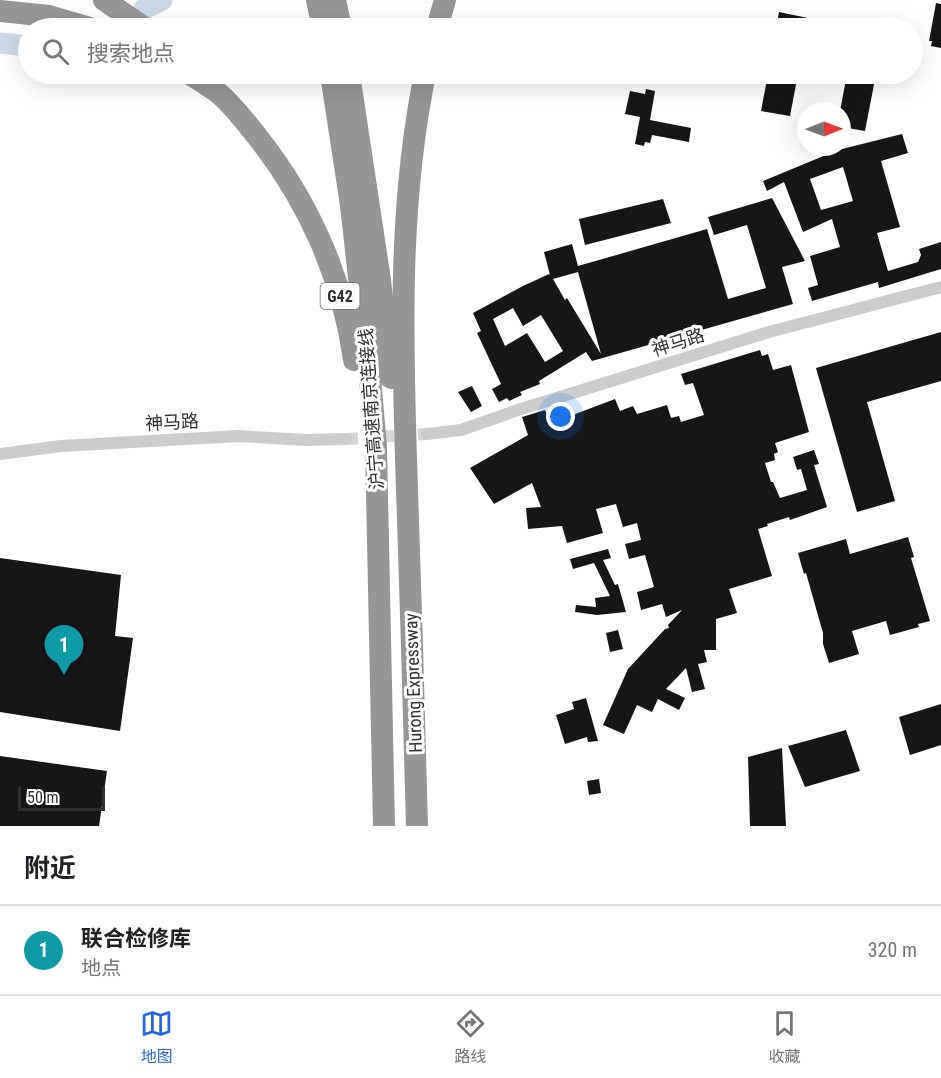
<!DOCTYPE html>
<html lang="zh">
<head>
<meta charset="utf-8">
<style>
  body { margin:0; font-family:"Roboto Condensed","Noto Sans SC",sans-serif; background:#f6f6f6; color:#202124 }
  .compass { position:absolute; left:797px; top:102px; width:54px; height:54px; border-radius:50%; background:#fff; box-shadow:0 6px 24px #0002; rotate:89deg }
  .scale { position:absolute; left:18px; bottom:15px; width:87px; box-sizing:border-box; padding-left:6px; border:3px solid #2f2f2f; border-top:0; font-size:16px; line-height:21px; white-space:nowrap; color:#2f2f2f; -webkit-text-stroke:4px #fff; paint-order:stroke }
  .you { position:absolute; left:561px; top:417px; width:21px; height:21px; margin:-15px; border:4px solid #fff; border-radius:50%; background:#1a73e8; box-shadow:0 0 0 9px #1a73e833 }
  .badge { display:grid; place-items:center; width:39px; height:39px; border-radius:50%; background:#2563eb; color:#fff; font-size:20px; font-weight:700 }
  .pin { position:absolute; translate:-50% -50px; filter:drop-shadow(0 2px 3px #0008) }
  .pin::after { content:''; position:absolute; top:32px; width:21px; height:18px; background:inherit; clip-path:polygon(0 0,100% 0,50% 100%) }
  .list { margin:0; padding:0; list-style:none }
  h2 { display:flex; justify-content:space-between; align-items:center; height:78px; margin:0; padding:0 24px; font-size:26px }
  h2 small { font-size:20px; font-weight:400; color:#757577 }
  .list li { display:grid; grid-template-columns:39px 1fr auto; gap:18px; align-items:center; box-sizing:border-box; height:90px; padding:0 24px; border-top:2px solid #e0e0e0 }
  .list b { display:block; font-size:22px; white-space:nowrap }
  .list p { margin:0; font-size:20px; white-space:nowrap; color:#757577 }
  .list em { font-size:20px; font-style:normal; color:#757577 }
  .icon { flex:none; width:33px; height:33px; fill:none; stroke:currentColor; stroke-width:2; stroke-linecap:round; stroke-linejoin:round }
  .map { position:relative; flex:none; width:941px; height:826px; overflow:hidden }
  .search { position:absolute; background:#fff; box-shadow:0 6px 24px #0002; left:18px; right:18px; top:18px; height:66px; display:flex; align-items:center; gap:15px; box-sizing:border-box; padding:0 21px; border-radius:33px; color:#757577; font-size:22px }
  .sheet { height:168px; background:#fff }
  nav { display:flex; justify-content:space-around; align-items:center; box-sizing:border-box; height:84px; border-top:2px solid #e0e0e0; background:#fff; font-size:16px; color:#757577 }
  nav a { display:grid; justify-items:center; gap:3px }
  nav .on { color:#2563eb }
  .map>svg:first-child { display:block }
</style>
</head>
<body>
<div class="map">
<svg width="941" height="826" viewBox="0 0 941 826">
  <rect width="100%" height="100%" fill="#fff"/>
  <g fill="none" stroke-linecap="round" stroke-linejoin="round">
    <g stroke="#cdd9e8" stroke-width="21">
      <polyline points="133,28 144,9 162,0"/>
      <polyline points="0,43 28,46"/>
    </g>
  </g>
  <g fill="#161616" fill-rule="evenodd">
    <polygon points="936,3 941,4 941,48 931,46 932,41 929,41"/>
    <polygon points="779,12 808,18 806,28 776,28"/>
    <polygon points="768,74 798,74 790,116 761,111"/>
    <polygon points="847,74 876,74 865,131 842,127 842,111 840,111"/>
    <polygon points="646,89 655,91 650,120 691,128 689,142 652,135 650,143 645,142 644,146 635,144 640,117 625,114 630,91 645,94"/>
    <path d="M902,134L908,153L881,161L900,227L877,233L888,271L918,262L921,255L919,249L941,242V269L879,288L878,282L812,301L808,288L818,285L810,256L840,247L832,219L803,232L784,182L767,191L763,181L838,150ZM843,167L853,201L821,210L810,179Z"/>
    <path d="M772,198L805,261L782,267L793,304L592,361L586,352L539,381L540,384L520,392L522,395L509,401L507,398L499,402L492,389L501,384L477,333L481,331L473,313L523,286L549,274L550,275L544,252L572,244L578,266L707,229L728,299L766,288L747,225L714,235L708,217ZM578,272L601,354L567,298L565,300L553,279ZM513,308L523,326L541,315L563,351L545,362L527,333L505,346L493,319Z"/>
    <polygon points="663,199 671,223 585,245 579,219"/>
    <polygon points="941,332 941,381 867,402 895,501 857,512 816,368"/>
    <polygon points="760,350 762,356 768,354 773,370 791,365 809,432 775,443 778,452 774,454 775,460 765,463 771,482 773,482 780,498 807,490 801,469 797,470 793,457 814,450 819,464 814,465 827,507 790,520 789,517 767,524 768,526 758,529 772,576 729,589 737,613 716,619 716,650 704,650 707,662 698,664 705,689 692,692 686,668 666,689 685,698 679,710 658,699 652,712 637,705 624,734 603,725 628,669 665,629 669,628 668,625 682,610 666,617 662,604 641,610 637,592 654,587 645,555 629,559 625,544 641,540 637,523 623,527 616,504 596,509 603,533 567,543 562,526 528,529 526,508 541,507 532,483 494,504 470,468 528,435 522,417 545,410 549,420 570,413 570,416 615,399 620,411 633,406 637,414 667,405 671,418 679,416 681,422 704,415 693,383 685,385 681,374"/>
    <polygon points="472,386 482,406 471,412 458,392"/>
    <polygon points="908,537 914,557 911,558 930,621 918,624 919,627 890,635 886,621 852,631 859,654 829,663 823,644 823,633 806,573 804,574 798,553 846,539 850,554"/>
    <polygon points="608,549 611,558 603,560 615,585 618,584 626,612 597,615 575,612 576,605 596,607 595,598 610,596 594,563 573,569 570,559"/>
    <polygon points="0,558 121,575 115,636 133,638 120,731 0,712"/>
    <polygon points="618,630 623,649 610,652 606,633"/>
    <polygon points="586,698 598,741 588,742 587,737 565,744 556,715 574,709 572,702"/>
    <polygon points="941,704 941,745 910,755 899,717"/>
    <polygon points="846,730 860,771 805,787 788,746"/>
    <polygon points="782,748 786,826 750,826 748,757"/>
    <polygon points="0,756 107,771 99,826 0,826"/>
    <polygon points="599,779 601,793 589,795 587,781"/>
  </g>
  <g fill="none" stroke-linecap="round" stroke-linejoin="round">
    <polyline stroke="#d5d5d5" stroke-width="12" stroke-dasharray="12 6" stroke-linecap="butt" points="346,439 427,434"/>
    <g stroke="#ccc" stroke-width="12">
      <polyline points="427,434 461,430 518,410 769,332 941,287"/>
      <polyline points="0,454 61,446 239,436 306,440 346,439"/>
    </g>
    <g stroke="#969696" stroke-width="22">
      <polyline points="104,0 145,28"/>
      <polyline points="317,0 323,28"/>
      <polyline points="335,0 341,28"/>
      <polyline points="0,11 49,16 90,28"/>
      <polyline points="437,28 445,0"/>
      <path d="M189,74C198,79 207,85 216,91C231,103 244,120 256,135C308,200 343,278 354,360"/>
      <polyline points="331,74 351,205 370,378 376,447 384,826"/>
      <polyline points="349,74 380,280 391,378"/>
      <path d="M417,826C414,703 410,581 406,458C402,329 399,201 425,74"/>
    </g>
  </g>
  <g text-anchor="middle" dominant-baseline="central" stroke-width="6" stroke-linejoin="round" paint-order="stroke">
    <rect fill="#fff" stroke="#6d6d6d" stroke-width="1.5" x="320.5" y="283" width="39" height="26" rx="4.5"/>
    <g font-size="16" font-weight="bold" fill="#2f2f2f">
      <text x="340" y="296">G42</text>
    </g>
    <g font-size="18" fill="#2f2f2f" stroke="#fff">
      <text transform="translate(678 342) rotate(-18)">神马路</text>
      <text transform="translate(371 409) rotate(-94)">沪宁高速南京连接线</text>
      <text transform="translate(172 422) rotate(-3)">神马路</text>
      <text transform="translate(413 683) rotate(-92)">Hurong Expressway</text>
    </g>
  </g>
</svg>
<svg class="compass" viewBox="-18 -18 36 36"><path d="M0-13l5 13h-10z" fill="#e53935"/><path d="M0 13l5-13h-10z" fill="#757577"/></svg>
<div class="scale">50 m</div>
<div class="you"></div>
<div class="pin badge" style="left:64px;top:675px;background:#0f9aa8">1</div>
<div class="search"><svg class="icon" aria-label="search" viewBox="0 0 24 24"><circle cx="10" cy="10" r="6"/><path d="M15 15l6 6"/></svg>搜索地点</div>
</div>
<section class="sheet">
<h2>附近<small></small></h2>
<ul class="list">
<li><span class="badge" style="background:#0f9aa8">1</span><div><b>联合检修库</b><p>地点</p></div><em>320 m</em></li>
</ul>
</section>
<nav>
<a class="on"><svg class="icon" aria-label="map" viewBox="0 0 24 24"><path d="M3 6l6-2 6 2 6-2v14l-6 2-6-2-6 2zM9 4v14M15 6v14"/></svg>地图</a>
<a><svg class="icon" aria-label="directions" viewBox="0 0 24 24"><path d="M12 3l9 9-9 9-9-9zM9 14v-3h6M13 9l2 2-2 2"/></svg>路线</a>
<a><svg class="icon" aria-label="saved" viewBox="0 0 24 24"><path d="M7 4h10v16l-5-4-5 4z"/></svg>收藏</a>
</nav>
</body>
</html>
